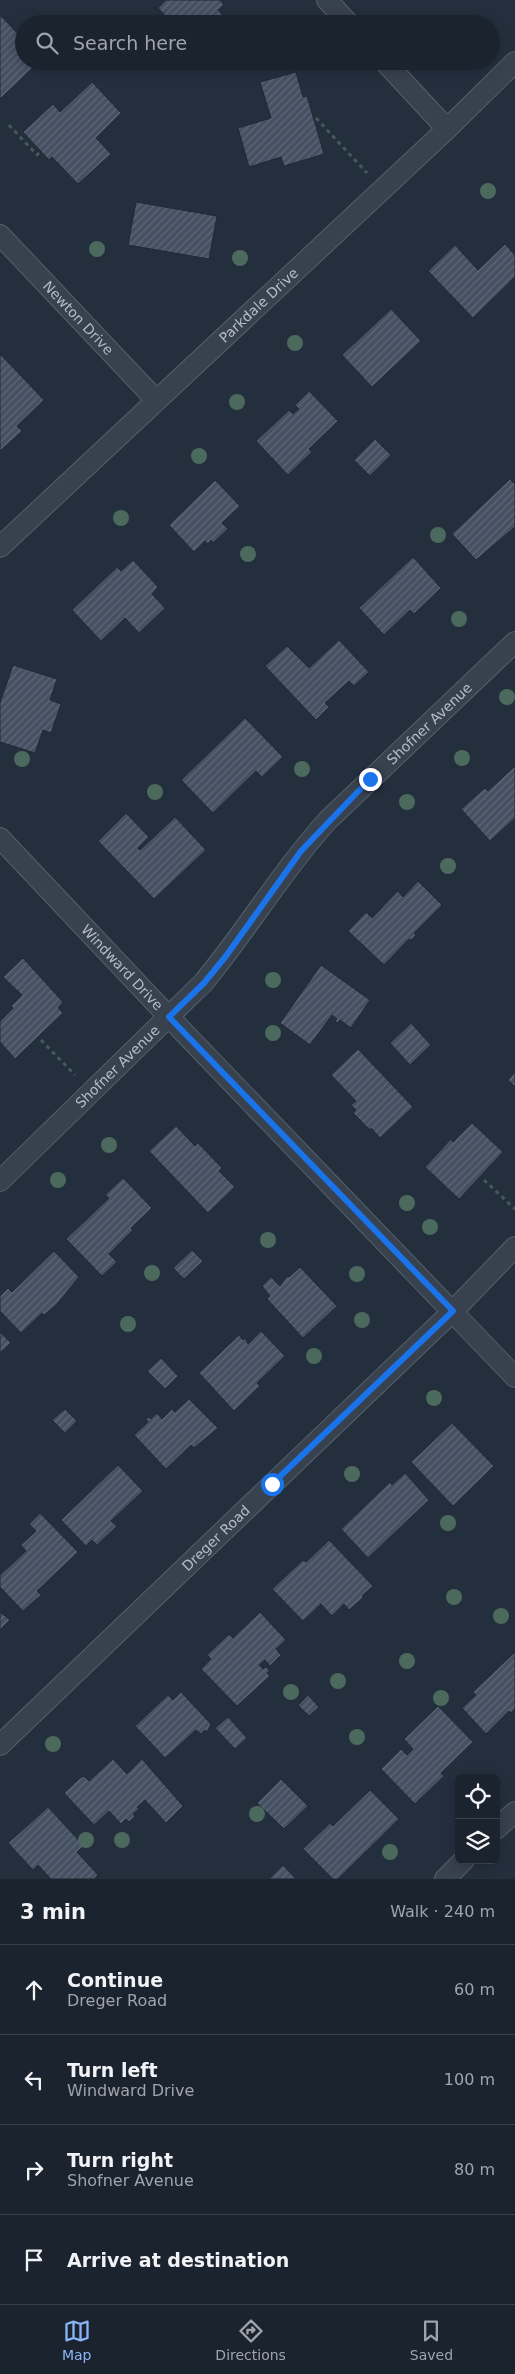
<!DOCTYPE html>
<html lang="en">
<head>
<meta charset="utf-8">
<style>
  body { margin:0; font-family:"DejaVu Sans",sans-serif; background:#242b36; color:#f1f3f6 }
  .controls { position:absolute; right:15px; bottom:15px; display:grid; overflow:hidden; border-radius:8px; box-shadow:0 2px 12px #0003 }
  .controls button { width:45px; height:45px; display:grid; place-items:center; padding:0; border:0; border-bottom:1px solid #39404a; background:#1b232e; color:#f1f3f6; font:25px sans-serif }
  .stop { position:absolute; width:15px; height:15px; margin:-11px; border:4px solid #1a73e8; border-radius:50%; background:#fff }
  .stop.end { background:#1a73e8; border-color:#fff; box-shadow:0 1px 5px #0008 }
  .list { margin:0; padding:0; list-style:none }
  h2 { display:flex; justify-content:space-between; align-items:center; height:65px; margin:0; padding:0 20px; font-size:21px }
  h2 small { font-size:16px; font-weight:400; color:#a0a4aa }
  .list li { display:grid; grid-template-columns:32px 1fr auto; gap:15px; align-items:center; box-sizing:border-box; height:90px; padding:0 20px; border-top:1px solid #39404a }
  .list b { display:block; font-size:19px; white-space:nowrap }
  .list p { margin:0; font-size:16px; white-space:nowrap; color:#a0a4aa }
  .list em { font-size:16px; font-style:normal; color:#a0a4aa }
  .icon { flex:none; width:28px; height:28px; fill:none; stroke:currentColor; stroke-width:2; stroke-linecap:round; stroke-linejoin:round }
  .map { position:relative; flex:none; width:515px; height:1879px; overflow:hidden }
  .search { position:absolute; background:#1b232e; box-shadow:0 2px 12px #0003; left:15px; right:15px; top:15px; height:55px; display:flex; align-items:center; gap:12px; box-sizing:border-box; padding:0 18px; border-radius:28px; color:#a0a4aa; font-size:19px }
  .sheet { height:425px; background:#1b232e }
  nav { display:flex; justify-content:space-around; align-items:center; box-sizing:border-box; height:70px; border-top:1px solid #39404a; background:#1b232e; font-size:14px; color:#a0a4aa }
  nav a { display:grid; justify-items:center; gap:2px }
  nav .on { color:#8ab4f8 }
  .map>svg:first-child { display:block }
</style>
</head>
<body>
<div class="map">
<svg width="515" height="1879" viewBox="0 0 515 1879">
  <defs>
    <pattern id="building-hatch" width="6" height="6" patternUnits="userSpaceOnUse" patternTransform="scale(1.25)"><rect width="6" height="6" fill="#455162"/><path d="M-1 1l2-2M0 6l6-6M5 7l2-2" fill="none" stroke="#5d6877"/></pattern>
  </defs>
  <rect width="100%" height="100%" fill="#242f3e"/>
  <g fill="url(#building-hatch)" stroke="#1f2835">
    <polygon points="166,0 220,0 224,5 218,10 231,24 173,24 158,8"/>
    <polygon points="0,15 24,40 24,61 40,61 0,99"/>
    <polygon points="296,72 303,97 307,96 324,154 284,166 281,157 249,167 238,128 271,118 260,82"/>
    <polygon points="92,82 121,113 96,138 111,154 78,184 52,157 49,160 23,132 53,104 60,112"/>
    <polygon points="136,202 217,216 209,259 128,245"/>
    <polygon points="505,244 515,255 515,277 473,318 428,271 455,245 478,270"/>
    <polygon points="391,309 421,341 372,387 342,355"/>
    <polygon points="0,354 44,400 17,426 22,431 0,451"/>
    <polygon points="309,391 338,421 309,449 312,452 288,475 256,441 289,410 293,414 299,409 295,405"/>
    <polygon points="375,439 391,455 370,476 354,460"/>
    <polygon points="510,479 515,484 515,527 476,560 452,534"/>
    <polygon points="215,480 240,506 222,523 228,529 213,543 211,540 208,544 205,541 194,552 169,525"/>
    <polygon points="413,557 441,588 414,614 410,610 384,635 359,608"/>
    <polygon points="133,560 158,587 152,594 165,608 139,633 125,618 101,641 72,610 117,567 121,571"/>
    <polygon points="339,640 369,672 354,686 349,681 325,703 329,707 316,720 265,666 287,646 309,668"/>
    <polygon points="13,665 57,679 50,700 61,704 51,733 43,730 35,753 0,742 0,703"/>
    <polygon points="245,718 283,757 262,777 256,771 213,813 181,780"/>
    <polygon points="515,766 515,818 490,841 461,809 485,788 488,791"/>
    <polygon points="126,813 149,837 138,848 140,850 175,817 206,850 154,899 98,841"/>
    <polygon points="418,881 442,905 414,933 416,935 411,940 409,939 384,965 348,931 366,912 372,918 398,891 403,897"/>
    <polygon points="23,958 63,1002 58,1008 63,1013 15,1059 0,1042 0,1021 13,1008 11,1006 22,995 3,977"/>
    <polygon points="321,965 370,1000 351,1028 340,1020 338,1023 335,1021 337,1019 332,1015 310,1045 280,1023"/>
    <polygon points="411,1023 431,1045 410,1065 390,1043"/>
    <polygon points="358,1049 413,1107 380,1138 371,1128 370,1130 353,1113 356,1110 351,1105 356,1101 331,1075"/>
    <polygon points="515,1072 515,1087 508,1080"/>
    <polygon points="472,1123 503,1152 459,1199 425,1167 451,1139 453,1142"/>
    <polygon points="176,1126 195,1146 198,1143 222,1168 219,1171 235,1187 208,1213 149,1151"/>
    <polygon points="123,1178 152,1208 131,1228 133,1230 109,1254 117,1262 102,1276 66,1239 109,1198 105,1195"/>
    <polygon points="192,1250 203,1261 184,1279 173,1268"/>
    <polygon points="54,1251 79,1277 56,1305 44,1315 42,1313 21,1333 0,1311 0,1296 8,1288 12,1292"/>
    <polygon points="300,1267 337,1306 303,1338 267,1299 270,1296 262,1286 271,1277 280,1286 287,1276 289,1277"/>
    <polygon points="261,1331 285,1356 257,1383 260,1386 234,1411 199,1373 239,1335 243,1340 245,1338 248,1344"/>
    <polygon points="0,1332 11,1343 0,1353"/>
    <polygon points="161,1358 178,1376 165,1389 147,1371"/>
    <polygon points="189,1399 218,1428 194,1448 191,1445 166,1469 134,1435 148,1422 146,1419 149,1417 151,1419 157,1413 162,1419 172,1409 175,1412"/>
    <polygon points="65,1409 77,1421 65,1433 52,1420"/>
    <polygon points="452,1423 494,1466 453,1506 411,1462"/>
    <polygon points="118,1465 143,1491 111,1521 117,1526 97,1545 92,1540 86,1546 61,1520"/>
    <polygon points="405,1473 429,1500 368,1558 341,1529 390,1482 392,1485"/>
    <polygon points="40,1513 78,1552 37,1591 41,1595 23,1611 0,1587 0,1575 26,1551 21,1545 36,1531 29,1524"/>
    <polygon points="329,1540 373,1586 362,1596 364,1597 349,1610 344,1604 332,1616 321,1604 303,1621 272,1589 303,1560 306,1562"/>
    <polygon points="0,1612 10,1620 0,1630"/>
    <polygon points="260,1612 286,1640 276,1649 281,1655 270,1666 265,1660 259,1665 263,1669 266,1667 270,1671 267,1673 270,1676 237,1706 201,1669 211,1659 207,1655 229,1634 233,1638"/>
    <polygon points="515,1652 515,1709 511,1713 509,1711 486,1734 462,1708 476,1695 473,1692"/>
    <polygon points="181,1692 211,1724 207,1732 205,1730 201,1734 196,1730 165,1758 135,1726 168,1695 173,1700"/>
    <polygon points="308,1695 319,1707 309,1716 298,1705"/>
    <polygon points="438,1706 473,1742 441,1773 444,1776 415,1804 381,1769 401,1749 407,1755 413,1749 404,1739"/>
    <polygon points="228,1717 247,1738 235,1749 215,1728"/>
    <polygon points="113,1759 127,1774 142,1759 183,1806 166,1823 145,1800 137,1807 139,1809 133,1814 135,1816 129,1822 126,1819 121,1824 109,1811 94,1825 64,1793 80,1778 84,1776 89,1781"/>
    <polygon points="281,1779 308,1806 284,1829 257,1803"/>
    <polygon points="370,1790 399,1819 338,1879 333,1879 303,1849 330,1823 333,1826"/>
    <polygon points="48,1807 84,1846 77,1852 98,1875 94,1879 51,1879 38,1865 33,1870 8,1843"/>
    <polygon points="283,1865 296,1879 269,1879"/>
  </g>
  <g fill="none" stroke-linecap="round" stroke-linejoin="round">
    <g stroke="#565f6c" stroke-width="22">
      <g id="minor">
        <polyline points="327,0 349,24"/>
        <polyline points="384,61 447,129"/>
        <path id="s1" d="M0,235L156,400"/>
        <path id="s2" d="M0,547L447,129L515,62"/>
        <path id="s3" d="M0,838L169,1017L515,1377"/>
        <path id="s4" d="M0,1181L203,983C247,930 282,871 328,820L515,642"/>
        <path id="s5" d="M0,1745L453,1311L515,1247"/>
        <polyline points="496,1829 515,1812"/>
        <polyline points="445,1879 464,1860"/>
      </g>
    </g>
    <g stroke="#44595c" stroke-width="3" stroke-dasharray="4 4" stroke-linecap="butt">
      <polyline points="316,118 367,173"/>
      <polyline points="9,125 37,155 40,152"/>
      <polyline points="41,1040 75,1075"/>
      <polyline points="484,1180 515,1209"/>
    </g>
    <use href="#minor" stroke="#38414e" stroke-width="20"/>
  </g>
  <g fill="#4b6a5d">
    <circle cx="488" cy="191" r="8"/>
    <circle cx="97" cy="249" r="8"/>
    <circle cx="240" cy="258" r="8"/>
    <circle cx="295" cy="343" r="8"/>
    <circle cx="237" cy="402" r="8"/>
    <circle cx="199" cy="456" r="8"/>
    <circle cx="121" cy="518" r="8"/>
    <circle cx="438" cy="535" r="8"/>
    <circle cx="248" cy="554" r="8"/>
    <circle cx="459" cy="619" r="8"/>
    <circle cx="507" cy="697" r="8"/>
    <circle cx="462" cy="758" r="8"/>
    <circle cx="22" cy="759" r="8"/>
    <circle cx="302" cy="769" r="8"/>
    <circle cx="155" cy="792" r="8"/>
    <circle cx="407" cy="802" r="8"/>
    <circle cx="448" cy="866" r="8"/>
    <circle cx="273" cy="980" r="8"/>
    <circle cx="273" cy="1033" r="8"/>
    <circle cx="109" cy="1145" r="8"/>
    <circle cx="58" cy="1180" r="8"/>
    <circle cx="407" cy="1203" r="8"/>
    <circle cx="430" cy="1227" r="8"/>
    <circle cx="268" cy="1240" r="8"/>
    <circle cx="152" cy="1273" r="8"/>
    <circle cx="357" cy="1274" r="8"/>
    <circle cx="362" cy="1320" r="8"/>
    <circle cx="128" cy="1324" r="8"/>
    <circle cx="314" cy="1356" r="8"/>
    <circle cx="434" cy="1398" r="8"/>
    <circle cx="352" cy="1474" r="8"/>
    <circle cx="448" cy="1523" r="8"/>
    <circle cx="454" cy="1597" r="8"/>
    <circle cx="501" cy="1616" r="8"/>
    <circle cx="407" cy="1661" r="8"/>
    <circle cx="338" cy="1681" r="8"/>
    <circle cx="291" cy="1692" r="8"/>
    <circle cx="441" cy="1698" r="8"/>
    <circle cx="357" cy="1737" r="8"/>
    <circle cx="53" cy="1744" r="8"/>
    <circle cx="257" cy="1814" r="8"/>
    <circle cx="86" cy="1840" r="8"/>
    <circle cx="122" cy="1840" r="8"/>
    <circle cx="390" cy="1852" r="8"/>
  </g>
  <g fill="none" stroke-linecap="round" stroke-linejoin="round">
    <polyline stroke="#1a73e8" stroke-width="6" points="272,1484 453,1311 169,1017 204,983 226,956 301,851 370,779"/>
  </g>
  <g text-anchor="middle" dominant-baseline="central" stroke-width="5" stroke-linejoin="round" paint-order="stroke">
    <g font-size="14" fill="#b4bcc9" stroke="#1d2633">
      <text stroke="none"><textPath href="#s2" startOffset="354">Parkdale Drive</textPath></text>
      <text stroke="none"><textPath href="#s1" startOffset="114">Newton Drive</textPath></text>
      <text stroke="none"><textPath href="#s4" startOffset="629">Shofner Avenue</textPath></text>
      <text stroke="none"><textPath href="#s3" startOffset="178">Windward Drive</textPath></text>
      <text stroke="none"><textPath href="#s4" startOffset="164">Shofner Avenue</textPath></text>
      <text stroke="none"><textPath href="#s5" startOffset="299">Dreger Road</textPath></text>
    </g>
  </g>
</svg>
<div class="controls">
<button><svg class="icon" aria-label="locate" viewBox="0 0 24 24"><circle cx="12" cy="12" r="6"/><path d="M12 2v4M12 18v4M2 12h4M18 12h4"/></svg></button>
<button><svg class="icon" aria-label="layers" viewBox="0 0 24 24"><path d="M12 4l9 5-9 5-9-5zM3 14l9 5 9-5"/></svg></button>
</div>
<div class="stop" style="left:272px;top:1484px"></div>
<div class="stop end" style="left:370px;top:779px"></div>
<div class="search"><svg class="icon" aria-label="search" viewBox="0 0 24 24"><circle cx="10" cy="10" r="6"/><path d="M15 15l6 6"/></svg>Search here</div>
</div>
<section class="sheet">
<h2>3 min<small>Walk · 240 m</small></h2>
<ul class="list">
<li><svg class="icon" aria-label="ahead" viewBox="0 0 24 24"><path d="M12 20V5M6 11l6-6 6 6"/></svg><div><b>Continue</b><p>Dreger Road</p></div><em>60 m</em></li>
<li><svg class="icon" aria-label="left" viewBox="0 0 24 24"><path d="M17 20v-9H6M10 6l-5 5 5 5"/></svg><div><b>Turn left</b><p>Windward Drive</p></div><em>100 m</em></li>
<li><svg class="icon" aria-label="right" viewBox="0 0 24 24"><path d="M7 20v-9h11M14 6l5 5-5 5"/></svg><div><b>Turn right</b><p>Shofner Avenue</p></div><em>80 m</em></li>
<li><svg class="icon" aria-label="arrive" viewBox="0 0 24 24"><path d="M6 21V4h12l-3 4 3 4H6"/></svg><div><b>Arrive at destination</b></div></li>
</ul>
</section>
<nav>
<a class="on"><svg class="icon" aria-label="map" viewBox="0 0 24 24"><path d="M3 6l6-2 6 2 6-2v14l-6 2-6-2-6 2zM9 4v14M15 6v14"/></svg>Map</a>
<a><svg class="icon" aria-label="directions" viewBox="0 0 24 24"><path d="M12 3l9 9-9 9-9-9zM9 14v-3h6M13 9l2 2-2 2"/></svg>Directions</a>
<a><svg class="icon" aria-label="saved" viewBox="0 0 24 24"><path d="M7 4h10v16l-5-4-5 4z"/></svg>Saved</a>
</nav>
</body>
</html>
